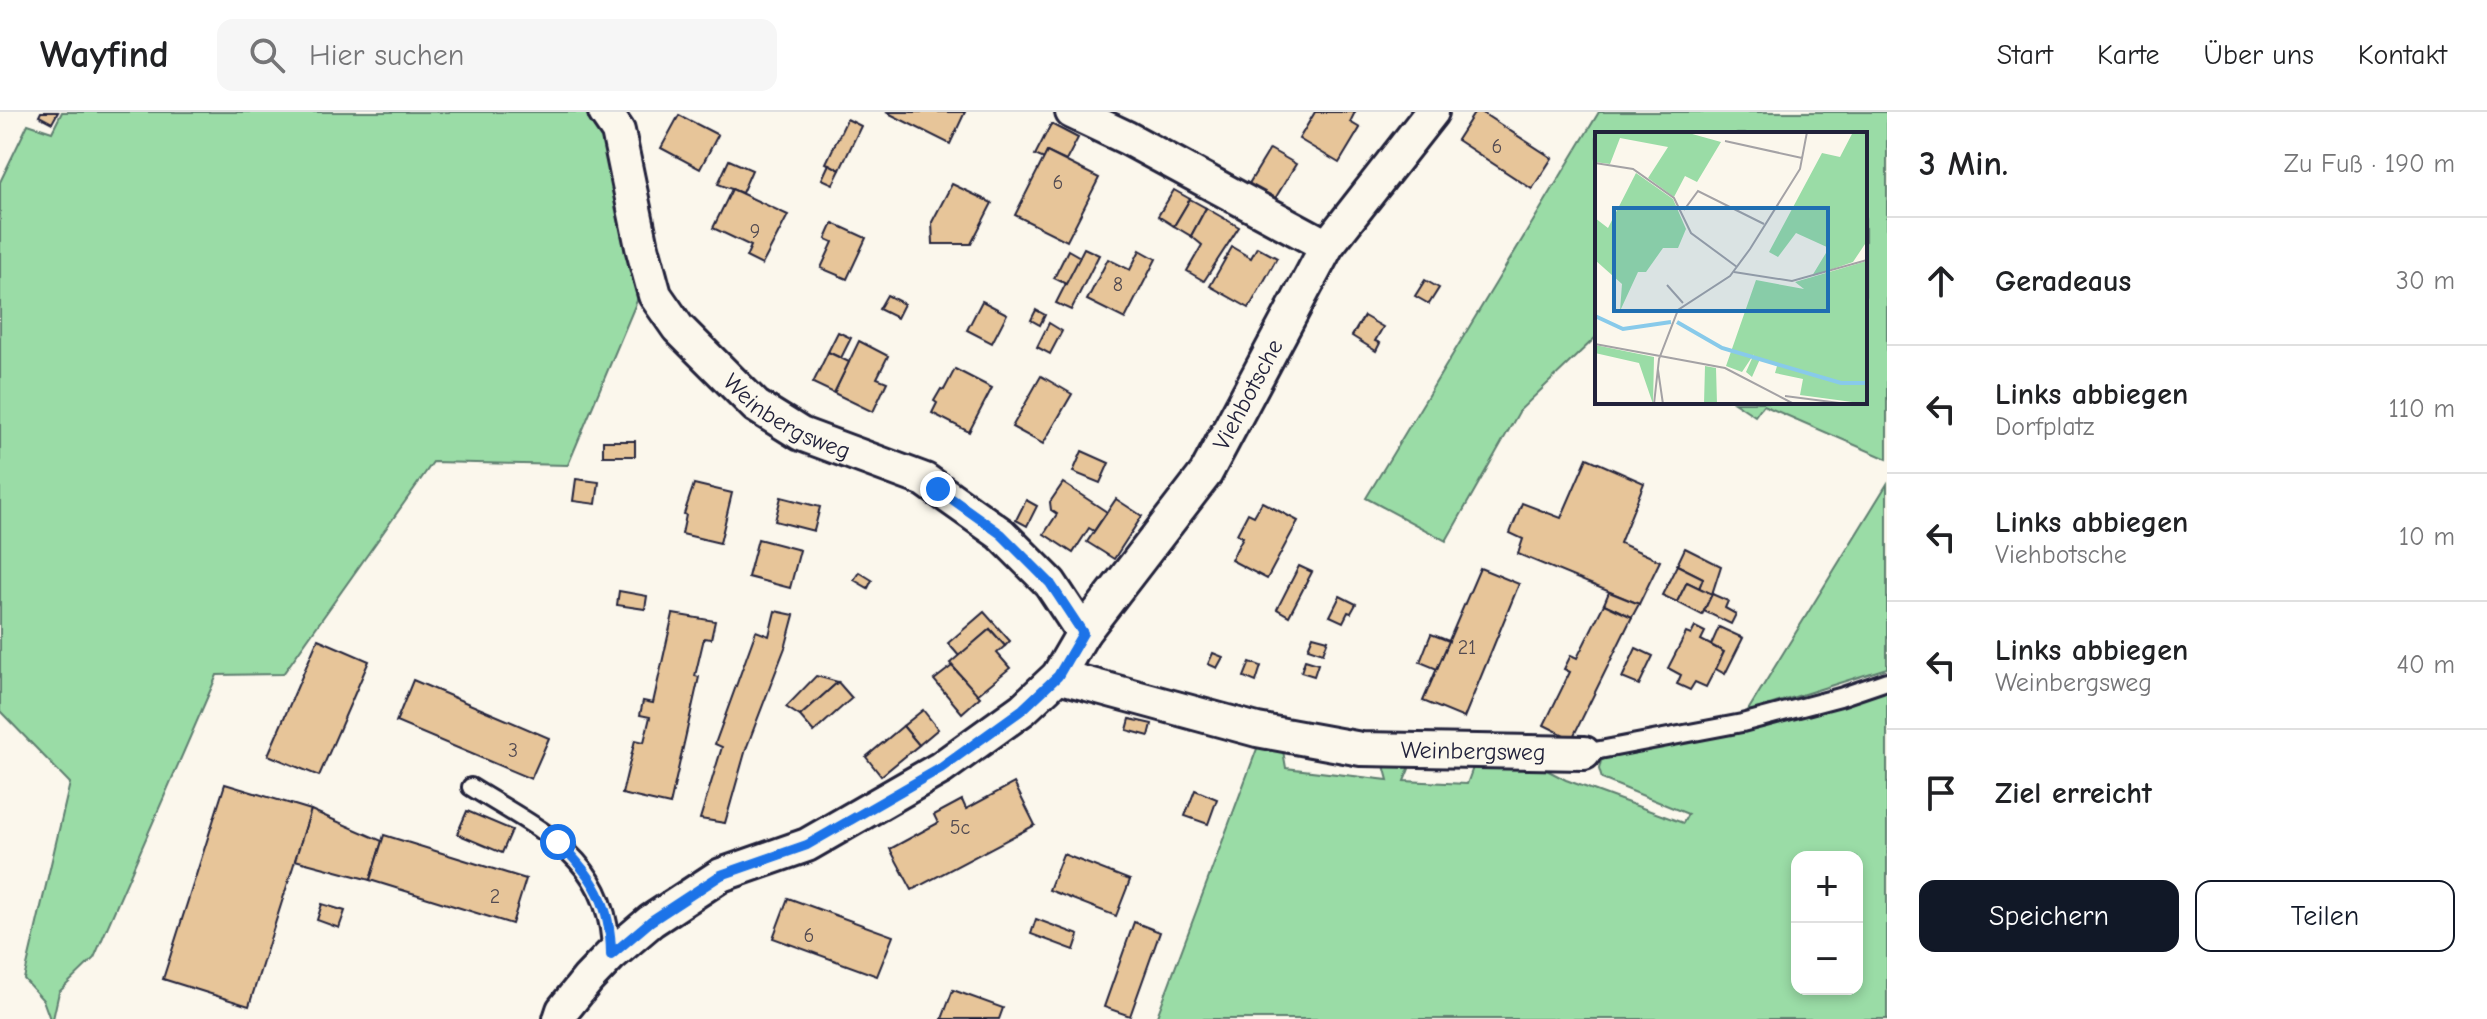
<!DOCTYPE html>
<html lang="de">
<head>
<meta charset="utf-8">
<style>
  body { margin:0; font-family:"Comic Neue",sans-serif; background:#f6f6f6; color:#202124 }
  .controls { position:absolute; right:24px; bottom:24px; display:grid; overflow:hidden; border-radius:16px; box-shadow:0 4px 12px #0003 }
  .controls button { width:72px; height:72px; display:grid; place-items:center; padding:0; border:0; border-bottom:2px solid #e0e0e0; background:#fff; color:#202124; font:40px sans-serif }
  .stop { position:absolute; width:24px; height:24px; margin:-18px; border:6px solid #1a73e8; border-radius:50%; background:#fff }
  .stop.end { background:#1a73e8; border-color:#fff; box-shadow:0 2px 8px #0008 }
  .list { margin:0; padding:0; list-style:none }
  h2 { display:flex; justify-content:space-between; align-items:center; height:104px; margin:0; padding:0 32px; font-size:34px }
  h2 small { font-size:26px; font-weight:400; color:#757577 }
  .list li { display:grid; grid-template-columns:52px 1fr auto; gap:24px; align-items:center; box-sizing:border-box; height:128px; padding:0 32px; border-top:2px solid #e0e0e0 }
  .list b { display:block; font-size:30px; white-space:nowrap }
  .list p { margin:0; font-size:26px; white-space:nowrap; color:#757577 }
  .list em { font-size:26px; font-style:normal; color:#757577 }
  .actions { display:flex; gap:16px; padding:24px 32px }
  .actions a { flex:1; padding:18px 0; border:2px solid #111827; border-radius:16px; text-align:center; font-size:28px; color:#111827 }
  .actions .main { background:#111827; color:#fff }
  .icon { flex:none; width:44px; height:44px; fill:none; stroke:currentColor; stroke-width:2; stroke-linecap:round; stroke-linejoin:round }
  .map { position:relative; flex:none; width:1887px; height:907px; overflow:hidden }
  header { display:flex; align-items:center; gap:48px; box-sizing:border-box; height:112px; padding:0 40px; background:#fff; border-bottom:2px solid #e0e0e0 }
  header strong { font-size:38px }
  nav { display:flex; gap:44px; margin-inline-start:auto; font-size:28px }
  .search { width:560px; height:72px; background:#f6f6f6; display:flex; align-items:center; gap:20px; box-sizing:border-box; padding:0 28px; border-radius:16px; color:#757577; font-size:30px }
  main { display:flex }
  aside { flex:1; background:#fff }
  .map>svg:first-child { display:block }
</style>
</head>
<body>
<header>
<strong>Wayfind</strong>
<div class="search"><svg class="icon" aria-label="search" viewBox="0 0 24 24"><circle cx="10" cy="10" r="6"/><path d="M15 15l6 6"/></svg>Hier suchen</div>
<nav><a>Start</a><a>Karte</a><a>Über uns</a><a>Kontakt</a></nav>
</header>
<main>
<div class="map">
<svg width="1887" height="907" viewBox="0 0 1887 907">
  <rect width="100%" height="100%" fill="#fbf7ec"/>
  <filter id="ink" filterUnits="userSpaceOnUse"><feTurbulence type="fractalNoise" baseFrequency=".0125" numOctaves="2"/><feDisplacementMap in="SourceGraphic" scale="16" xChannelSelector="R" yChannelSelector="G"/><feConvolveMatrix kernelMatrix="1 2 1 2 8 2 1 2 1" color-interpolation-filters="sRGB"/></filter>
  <g filter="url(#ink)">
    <g fill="#9adca6" stroke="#5e7f70" stroke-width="2" fill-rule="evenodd">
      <polygon points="62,0 590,0 606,28 639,184 568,353 433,350 283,562 217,563 94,846 59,880 53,907 50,907 43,888 24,867 70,671 0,599 0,70 28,12 52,20"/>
      <polygon points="1599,0 1887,0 1887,347 1763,293 1755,304 1734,290 1865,290 1865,22 1597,22 1597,224 1520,298 1446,429 1366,386"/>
      <polygon points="1887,372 1887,556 1747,600"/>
      <path d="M1887,577V907H1156L1258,634L1282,633L1286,656L1388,668L1382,646L1413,647L1404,669L1467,672L1475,650L1535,652L1566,668L1683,711L1688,702L1602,667L1599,657L1601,649L1613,641ZM1797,745H1857V877H1797Z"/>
    </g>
    <g fill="#e7c599" stroke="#22223b" stroke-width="2">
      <polygon points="41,0 58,0 52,11 39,4"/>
      <polygon points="886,0 965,0 950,32"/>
      <polygon points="1315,0 1355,0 1350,10 1360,16 1339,51 1299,27"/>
      <polygon points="1475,0 1481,0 1552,46 1532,77 1457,28"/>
      <polygon points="679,3 718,23 700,57 661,36"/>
      <polygon points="847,7 861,14 840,58 826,51"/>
      <polygon points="1051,12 1078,26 1066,49 1047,40 1044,47 1035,43"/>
      <polygon points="1270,37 1296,52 1273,90 1247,75"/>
      <polygon points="1047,40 1099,66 1067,129 1015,103"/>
      <polygon points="729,48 752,58 742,81 718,72"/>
      <polygon points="829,52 840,58 833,72 822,67"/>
      <polygon points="952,72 992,91 971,132 933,132 932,110"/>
      <polygon points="732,77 788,103 762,153 746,145 751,134 713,116"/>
      <polygon points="1174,78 1190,87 1174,114 1158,104"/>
      <polygon points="1190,87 1206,96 1191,124 1174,114"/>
      <polygon points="1206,96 1239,115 1204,169 1187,159 1202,133 1191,124"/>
      <polygon points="833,111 866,126 847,167 821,156 833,130 826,127"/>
      <polygon points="1232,135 1251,146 1257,135 1277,146 1249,196 1210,174"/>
      <polygon points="1084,136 1099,143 1071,198 1056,191"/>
      <polygon points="1068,138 1080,145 1066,172 1054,166"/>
      <polygon points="1140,138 1156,147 1125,207 1087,188 1108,147 1130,158"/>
      <polygon points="1425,168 1439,176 1429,192 1415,184"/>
      <polygon points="887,183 904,192 897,206 879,197"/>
      <polygon points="982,189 1007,202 992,231 967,218"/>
      <polygon points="1036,198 1045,203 1040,213 1031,208"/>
      <polygon points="1364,204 1383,215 1375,229 1380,231 1376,239 1352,224"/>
      <polygon points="1049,211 1062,219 1050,242 1037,235"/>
      <polygon points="838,220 851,226 841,246 828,240"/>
      <polygon points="859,229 888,244 877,266 887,270 873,300 834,281"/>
      <polygon points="828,240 849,250 834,281 813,271"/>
      <polygon points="955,257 992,276 969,320 932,301 937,291 934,289 941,277 944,278"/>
      <polygon points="1041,264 1072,282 1043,332 1012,315"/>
      <rect x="603" y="329" width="32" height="15"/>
      <polygon points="1082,339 1109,351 1100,371 1073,360"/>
      <polygon points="1587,346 1644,371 1620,431 1660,449 1639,492 1518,442 1523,427 1510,421 1522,391 1561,406"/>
      <polygon points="576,367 599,370 596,392 573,389"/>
      <polygon points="1063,371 1107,400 1094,419 1089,416 1073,441 1044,422 1057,402 1051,398 1050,390"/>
      <polygon points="694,372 732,381 720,431 682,422 686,403 684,402"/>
      <polygon points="781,385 820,395 814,419 775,409"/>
      <polygon points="1116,387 1142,404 1114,447 1087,430"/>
      <polygon points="1026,388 1037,394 1027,414 1016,408"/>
      <polygon points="1262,390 1298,409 1267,467 1231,448 1243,425 1237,422 1248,401 1254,404"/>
      <polygon points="758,427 800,438 790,476 748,465"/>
      <polygon points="1685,436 1721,454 1712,482 1699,476 1703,466 1677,453"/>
      <polygon points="1677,453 1703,466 1699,476 1687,470 1677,490 1662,483"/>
      <polygon points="1299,454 1312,460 1289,504 1277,497"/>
      <polygon points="1480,456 1519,472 1464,606 1423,589"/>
      <polygon points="859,460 872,468 868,476 854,468"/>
      <polygon points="1687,470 1712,482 1702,503 1677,490"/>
      <polygon points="619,479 647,484 645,497 617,493"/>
      <polygon points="1609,480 1639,492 1632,505 1604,492"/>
      <polygon points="1712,482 1728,489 1725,496 1736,502 1731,512 1704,499"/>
      <polygon points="1340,484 1356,492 1351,501 1348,500 1343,510 1330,504"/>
      <polygon points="1604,492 1632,505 1572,627 1544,613 1570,560 1564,557 1571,543 1577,546"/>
      <polygon points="775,499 794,503 786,533 746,637 725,711 700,707 722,635 715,632 756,519 769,524"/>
      <polygon points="984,500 1010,529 1005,534 990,517 959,544 948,531"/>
      <polygon points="673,502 715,509 711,527 704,526 695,564 699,565 670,693 622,682 635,628 644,630 650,605 640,603 643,589 653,591"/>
      <polygon points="1695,515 1705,520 1701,528 1724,540 1706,575 1695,570 1690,578 1677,572 1681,563 1668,556 1686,521 1691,523"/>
      <polygon points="1719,515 1743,526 1725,562 1716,557 1724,540 1711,533"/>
      <polygon points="990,517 1005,534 997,541 1010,556 977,583 950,551"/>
      <polygon points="1431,522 1449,529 1437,557 1420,550"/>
      <polygon points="1313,524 1328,528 1323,541 1308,536"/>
      <polygon points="318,527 369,549 319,664 268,643"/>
      <polygon points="1636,536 1653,544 1639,573 1622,566"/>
      <polygon points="1213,541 1223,545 1217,556 1208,552"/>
      <polygon points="1305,548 1318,552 1314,564 1301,560"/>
      <polygon points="1250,550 1261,554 1256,570 1244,565"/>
      <polygon points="952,554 980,585 962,601 934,568"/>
      <polygon points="816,564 838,570 800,604 786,595"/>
      <polygon points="413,568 549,626 531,667 396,610"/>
      <polygon points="838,570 852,586 814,620 800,604"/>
      <polygon points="923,598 938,617 919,633 903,614"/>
      <polygon points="1130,607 1152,612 1149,624 1127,618"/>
      <polygon points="903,614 919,633 881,664 866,645"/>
      <polygon points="1014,671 1035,713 912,778 890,737 938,711 934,703 962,688 966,697"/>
      <polygon points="225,672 311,698 249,894 163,867"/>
      <polygon points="1195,678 1217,687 1208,712 1185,704"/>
      <polygon points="311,698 382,729 370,768 295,748"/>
      <polygon points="467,699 512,718 502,741 457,722"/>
      <polygon points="384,723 526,767 512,812 370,768"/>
      <polygon points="1063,742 1130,768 1116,804 1049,778"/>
      <polygon points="788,786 893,824 877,864 773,826"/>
      <polygon points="322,792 345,799 339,816 317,808"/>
      <polygon points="1036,807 1079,823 1074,838 1031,822"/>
      <polygon points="1134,810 1160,820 1130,904 1104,895"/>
      <polygon points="953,878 1003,896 999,907 942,907"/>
    </g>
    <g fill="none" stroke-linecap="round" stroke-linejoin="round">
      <g stroke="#22223b" stroke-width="22">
        <g id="service">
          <polyline points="1584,641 1742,611 1840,585 1887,569"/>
          <path d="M471,675C541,719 610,746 611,841"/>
        </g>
      </g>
      <g stroke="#22223b" stroke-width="38">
        <g id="minor">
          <path id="s1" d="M605,0L618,19L642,135L655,183L678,216L756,294L801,322L925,368L1001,422L1050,471L1083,521"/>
          <polyline points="1072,0 1127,26 1327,134"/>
          <path id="s2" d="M1058,564L1257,618L1361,637L1584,641"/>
          <path id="s3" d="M560,907L563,898L588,867L611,843L651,809L721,763L807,733L941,656L1023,597L1058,564L1083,521L1206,361L1327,134L1432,0"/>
        </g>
      </g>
      <use href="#service" stroke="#fbf7ec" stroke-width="16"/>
      <use href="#minor" stroke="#fbf7ec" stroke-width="32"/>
    </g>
  </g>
  <g fill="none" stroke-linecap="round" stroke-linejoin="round" filter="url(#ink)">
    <path stroke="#1a73e8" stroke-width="10" d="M558,730C594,765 611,792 611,843L651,809L721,763L807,733L941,656L1023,597L1058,564L1083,521L1050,471L1001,422L938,377"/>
  </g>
  <g text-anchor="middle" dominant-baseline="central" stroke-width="6" stroke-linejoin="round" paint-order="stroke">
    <g font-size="20" fill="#534b52">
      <text x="1497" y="34">6</text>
      <text x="1058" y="70">6</text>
      <text x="755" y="119">9</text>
      <text x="1118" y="172">8</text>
      <text x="1467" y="535">21</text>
      <text x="513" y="638">3</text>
      <text x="960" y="715">5c</text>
      <text x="495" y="784">2</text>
      <text x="809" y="823">6</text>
    </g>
    <g font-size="24" fill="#22223b" stroke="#fbf7ec">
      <text stroke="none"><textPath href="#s3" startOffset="954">Viehbotsche</textPath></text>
      <text stroke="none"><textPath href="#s1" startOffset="374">Weinbergsweg</textPath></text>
      <text stroke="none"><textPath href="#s2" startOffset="424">Weinbergsweg</textPath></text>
    </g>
  </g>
  <g transform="translate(1595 20)">
    <rect width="272" height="272" fill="#fbf7ec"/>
    <path d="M0,0H90L126,10L102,50L90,44L79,65L53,46L73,15L25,6L15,32L0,30ZM258,0H272V109L258,130L217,144L234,116L201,101L183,125L174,120L227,21L245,25ZM41,41L78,67L91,97L83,116H68L51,140H43L25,179L27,152L0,128V86L13,96ZM272,129V272L205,263L208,247L180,241L182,234L165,227L157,245L151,240L159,222L147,240L131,234L161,148L209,157L200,150ZM0,213L59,225L58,272L44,231L0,221ZM110,234L121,236L122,272H109Z" fill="#9adca6"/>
    <path fill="none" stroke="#88caea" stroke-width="4" d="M0,184L28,197L76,190M82,190L127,216L246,251H272"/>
    <path fill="none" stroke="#a4a2a5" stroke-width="2" d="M130,9L207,26M0,31L38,37L79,66L96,101L142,135M89,78L103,59L169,92M139,140L197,149L272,128M72,153L88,171M0,212L130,236L199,272M63,238L68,272M190,264L252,272M59,272L64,227L83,178L135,144L155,117L205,37L212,0"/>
    <path fill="#1f6fb2" fill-opacity="0.15" stroke="#1f6fb2" stroke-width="4" d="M19,76H233V179H19Z"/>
    <rect width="272" height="272" fill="none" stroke="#22223b" stroke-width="4"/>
  </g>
</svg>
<div class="controls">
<button>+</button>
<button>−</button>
</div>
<div class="stop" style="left:558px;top:730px"></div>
<div class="stop end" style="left:938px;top:377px"></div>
</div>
<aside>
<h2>3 Min.<small>Zu Fuß · 190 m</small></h2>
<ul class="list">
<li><svg class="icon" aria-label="ahead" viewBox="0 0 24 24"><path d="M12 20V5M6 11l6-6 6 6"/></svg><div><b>Geradeaus</b></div><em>30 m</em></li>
<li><svg class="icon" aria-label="left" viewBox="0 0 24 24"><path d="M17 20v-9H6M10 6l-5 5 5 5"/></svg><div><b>Links abbiegen</b><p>Dorfplatz</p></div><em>110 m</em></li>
<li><svg class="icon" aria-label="left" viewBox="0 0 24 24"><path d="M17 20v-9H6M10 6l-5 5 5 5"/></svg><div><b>Links abbiegen</b><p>Viehbotsche</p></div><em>10 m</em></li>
<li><svg class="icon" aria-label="left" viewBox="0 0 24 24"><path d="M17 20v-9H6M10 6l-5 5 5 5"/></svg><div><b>Links abbiegen</b><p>Weinbergsweg</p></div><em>40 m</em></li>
<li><svg class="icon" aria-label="arrive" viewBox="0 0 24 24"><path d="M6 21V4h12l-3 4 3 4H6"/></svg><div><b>Ziel erreicht</b></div></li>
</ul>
<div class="actions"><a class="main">Speichern</a><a>Teilen</a></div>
</aside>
</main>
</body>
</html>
